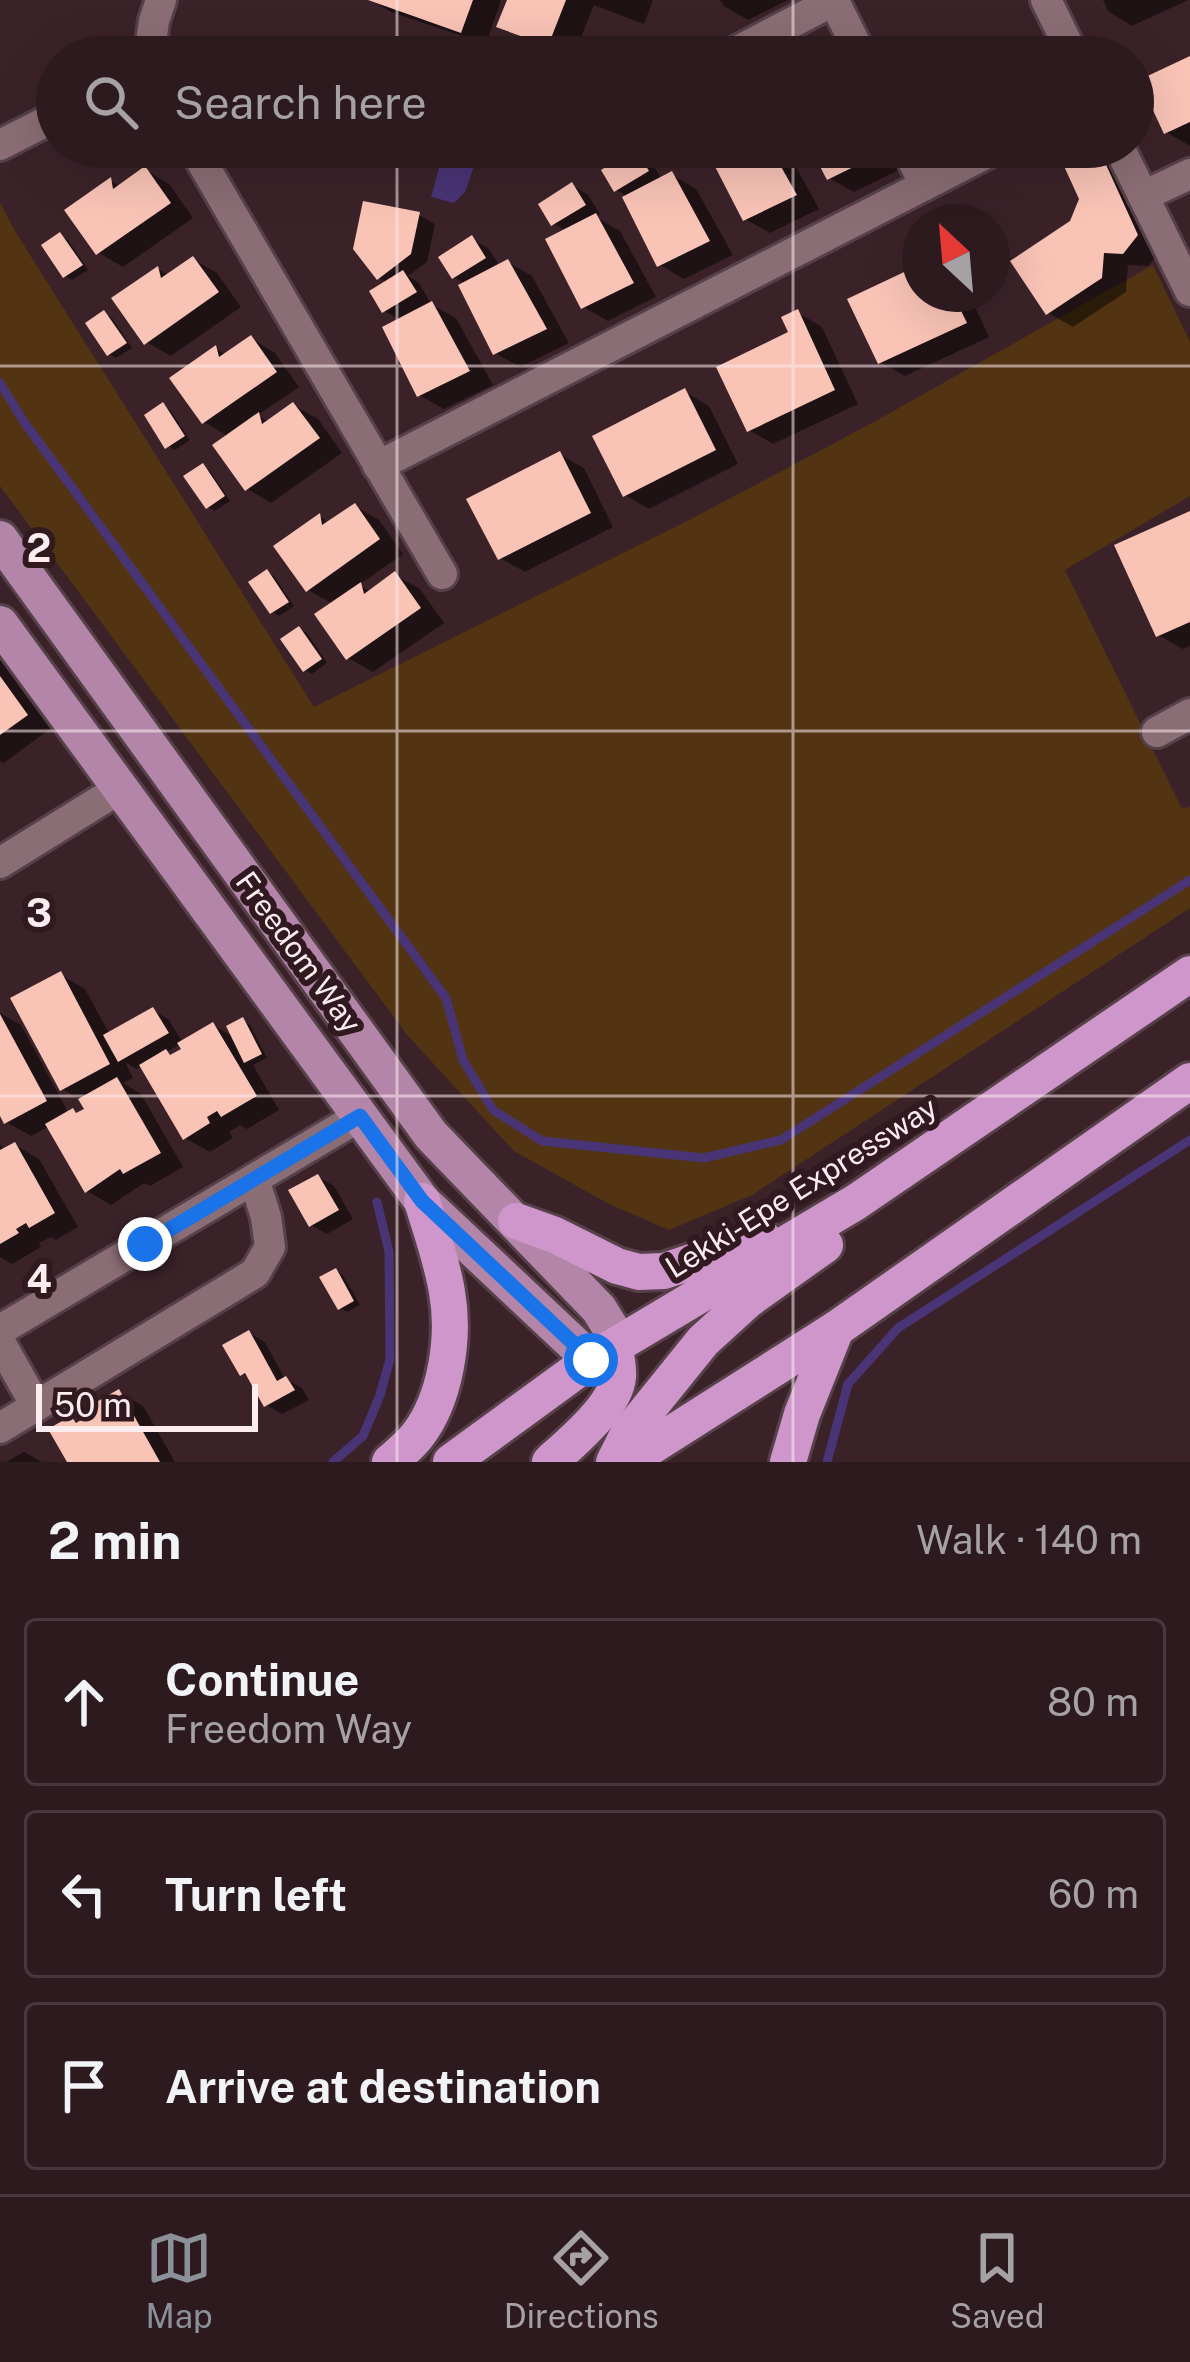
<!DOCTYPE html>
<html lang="en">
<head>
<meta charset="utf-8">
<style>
  body { margin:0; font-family:"Public Sans",sans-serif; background:#38272c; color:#f1f3f6 }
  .compass { position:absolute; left:902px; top:204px; width:108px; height:108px; border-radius:50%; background:#2c1a1f; box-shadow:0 12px 48px #0002; rotate:334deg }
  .scale { position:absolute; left:36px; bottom:30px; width:222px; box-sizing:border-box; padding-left:12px; border:6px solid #feecf1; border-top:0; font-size:33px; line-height:42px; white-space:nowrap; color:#feecf1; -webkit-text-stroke:9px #311920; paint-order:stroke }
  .stop { position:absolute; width:36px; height:36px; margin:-27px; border:9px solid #1a73e8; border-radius:50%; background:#fff }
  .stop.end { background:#1a73e8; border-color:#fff; box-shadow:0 3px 12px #0008 }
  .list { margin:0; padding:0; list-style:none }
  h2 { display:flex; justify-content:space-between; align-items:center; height:156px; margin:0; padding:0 48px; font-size:51px }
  h2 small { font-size:39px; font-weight:400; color:#a6a1a4 }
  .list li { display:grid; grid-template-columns:78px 1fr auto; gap:36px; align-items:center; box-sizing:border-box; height:168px; margin:0 24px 24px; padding:0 24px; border:3px solid #48383d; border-radius:12px }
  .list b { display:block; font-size:45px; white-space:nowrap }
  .list p { margin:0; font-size:39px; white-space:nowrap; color:#a6a1a4 }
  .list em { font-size:39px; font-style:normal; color:#a6a1a4 }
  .icon { flex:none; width:66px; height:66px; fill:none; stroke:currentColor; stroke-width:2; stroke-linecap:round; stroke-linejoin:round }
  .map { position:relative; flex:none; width:1190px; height:1462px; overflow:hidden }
  .search { position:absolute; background:#2c1a1f; box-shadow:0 12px 48px #0002; left:36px; right:36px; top:36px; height:132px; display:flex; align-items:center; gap:30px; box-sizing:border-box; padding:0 42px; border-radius:66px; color:#a6a1a4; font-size:45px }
  .sheet { height:732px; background:#2c1a1f }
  nav { display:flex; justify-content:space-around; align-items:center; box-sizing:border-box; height:168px; border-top:3px solid #48383d; background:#2c1a1f; font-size:33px; color:#a6a1a4 }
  nav a { display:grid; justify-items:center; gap:6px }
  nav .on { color:#8c9099 }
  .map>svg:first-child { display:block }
</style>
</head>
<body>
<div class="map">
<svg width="1190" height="1462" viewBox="0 0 1190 1462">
  <rect width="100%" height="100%" fill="#3b2229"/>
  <polygon fill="#523412" points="0,203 15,231 314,707 693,518 872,423 1153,265 1190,342 1190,496 1065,570 1182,809 1190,806 1190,908 752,1195 669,1230 609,1204 514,1151 408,1036 0,486"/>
  <polygon fill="#493476" points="445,147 473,147 475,163 465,192 454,203 431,197"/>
  <g fill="#0007" fill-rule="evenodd">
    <polygon points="371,0 501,0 486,44 391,12"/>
    <polygon points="510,0 653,0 644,24 594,5 573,57 524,39 500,25"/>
    <polygon points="720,0 788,0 748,20 724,6"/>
    <polygon points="1103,0 1188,0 1132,26 1108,11"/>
    <polygon points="1190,60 1190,146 1166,132"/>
    <polygon points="722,147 785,147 819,209 770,233 745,219"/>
    <polygon points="814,147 891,147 903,168 854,192 829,178"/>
    <polygon points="1079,147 1105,147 1162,250 1148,266 1128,265 1126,292 1073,327 1048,313 1072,223 1082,199"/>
    <polygon points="635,152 651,161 662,180 672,175 696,189 733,255 684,279 660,265 629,197 616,190"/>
    <polygon points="145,170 169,184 193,218 123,267 99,253 111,181 121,187"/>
    <polygon points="572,185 588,195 600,214 596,217 620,231 656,297 608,321 583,307 567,231 554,224"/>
    <polygon points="419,215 435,224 427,262 408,276 419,283 432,305 456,318 493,385 444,409 419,395 400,320 384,311 388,283 379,278"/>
    <polygon points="61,236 68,240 88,270 72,280 65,276"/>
    <polygon points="472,239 488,248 500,266 508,262 532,276 569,343 520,367 495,353 466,284 454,277"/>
    <polygon points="193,259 217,273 241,307 171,356 146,342 158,269 169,275"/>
    <polygon points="920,268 920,294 969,294 989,337 905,376 880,362"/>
    <polygon points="797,312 822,327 858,404 773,444 749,430 792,334"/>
    <polygon points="105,314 112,318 132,348 116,358 109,354"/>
    <polygon points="251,338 275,353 299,387 258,415 269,422 293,405 318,419 342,453 271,503 247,489 229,437 204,422 216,349 227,355"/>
    <polygon points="685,392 709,406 738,464 649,509 625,495"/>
    <polygon points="163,406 170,410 190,440 175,450 168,446"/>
    <polygon points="559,454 584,468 613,527 525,572 500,558"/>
    <polygon points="203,467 210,471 230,501 215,511 208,507"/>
    <polygon points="355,506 379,520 403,554 359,585 371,592 395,575 420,589 444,623 373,672 348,658 333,604 308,590 320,517 331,523"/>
    <polygon points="1190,514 1190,646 1183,649 1158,635"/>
    <polygon points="267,572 274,576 294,606 279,616 272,612"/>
    <polygon points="300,629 307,633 327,663 312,674 305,670"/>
    <polygon points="0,660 50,729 4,763 0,761"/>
    <path d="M61,975L85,989L110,1035L153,1010L169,1020L183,1043L213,1025L235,1038L243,1021L250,1025L267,1058L253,1065L279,1110L247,1129L240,1125L229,1132L233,1138L210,1152L185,1138L143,1066L136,1069L125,1062L133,1078L123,1083L141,1094L183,1167L150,1186L144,1183L111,1205L87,1191L50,1126L31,1136L6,1122L0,1110V1013L21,1025L69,1114L73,1111L79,1115L88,1110L82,1100L62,1089ZM181,1044L185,1050L173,1057L166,1052Z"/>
    <polygon points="0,1143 4,1151 15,1145 39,1159 78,1227 56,1240 51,1237 39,1243 41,1247 12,1264 0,1257"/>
    <polygon points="318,1177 334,1186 353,1219 327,1234 311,1225"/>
    <polygon points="336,1271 343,1275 360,1305 347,1312 340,1308"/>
    <polygon points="249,1333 265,1342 285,1379 302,1388 309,1400 282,1414 266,1405 253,1380 242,1374"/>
    <polygon points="119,1392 143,1406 175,1462 71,1462 52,1430 71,1419 80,1424"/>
    <polygon points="24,1452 42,1462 6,1462"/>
  </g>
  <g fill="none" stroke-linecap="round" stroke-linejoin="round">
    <g stroke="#493476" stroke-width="9">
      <polyline points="0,383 24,422 446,998 463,1060 493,1110 542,1141 704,1158 781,1140 1190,880"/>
      <polyline points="333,1462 363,1436 380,1395 390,1359 389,1252 377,1202"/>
      <polyline points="827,1462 848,1384 898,1328 1190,1140"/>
    </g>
  </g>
  <g fill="#f9c3b6">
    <polygon points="368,0 473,0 461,33"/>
    <polygon points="507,0 566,0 548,46 496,27"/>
    <polygon points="1190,56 1190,122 1164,134 1139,80"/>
    <polygon points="715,147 770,147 797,195 743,221 707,151"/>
    <polygon points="810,147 877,147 880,154 827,180"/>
    <polygon points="1071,147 1098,147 1138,235 1123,254 1104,253 1102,278 1046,315 1010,261 1070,221 1079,199 1058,153"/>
    <polygon points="635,148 649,171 614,192 601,170"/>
    <polygon points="145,166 171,203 96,255 64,210 111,177 113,189"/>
    <polygon points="672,171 710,241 657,267 622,197"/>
    <polygon points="572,182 586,205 551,226 538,204"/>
    <polygon points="363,201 420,212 411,254 377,280 353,249"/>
    <polygon points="596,213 634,283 581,309 545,239"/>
    <polygon points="60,232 83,265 63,278 41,245"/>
    <polygon points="472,235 486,258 452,279 438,257"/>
    <polygon points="920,246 920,294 953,294 967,323 878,364 847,299 919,265 912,250"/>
    <polygon points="193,256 219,292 144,345 111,298 158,266 161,278"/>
    <polygon points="508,259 547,329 493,355 458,285"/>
    <polygon points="403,270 417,292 382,313 369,291"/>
    <polygon points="432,301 470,371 417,397 382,327"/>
    <polygon points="798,309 835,390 747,432 716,367 788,332 781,317"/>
    <polygon points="104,310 127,343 107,356 85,323"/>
    <polygon points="251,335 277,372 202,424 169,378 216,345 219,357"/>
    <polygon points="685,388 716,450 623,497 592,436"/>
    <polygon points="163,402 185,436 165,449 144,415"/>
    <polygon points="293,402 320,438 245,491 212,445 259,412 262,424"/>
    <polygon points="560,451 591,513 498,560 466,499"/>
    <polygon points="203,463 225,496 206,509 183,476"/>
    <polygon points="355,503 380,539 306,592 273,546 320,513 322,525"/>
    <polygon points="1190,511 1190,622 1156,637 1114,545"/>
    <polygon points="267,569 289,602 270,614 248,582"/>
    <polygon points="395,571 421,608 346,660 314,614 361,582 364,594"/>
    <polygon points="299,626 322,659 303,672 280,639"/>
    <polygon points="0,676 28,715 0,735"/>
    <polygon points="61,971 110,1064 60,1091 10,998"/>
    <polygon points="153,1007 169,1033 118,1062 103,1035"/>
    <polygon points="0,1014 47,1101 4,1124 0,1116"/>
    <polygon points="243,1017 262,1054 244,1063 226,1026"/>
    <polygon points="213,1022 257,1096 221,1117 217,1111 207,1117 210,1123 183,1140 139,1065 166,1049 170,1055 181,1049 177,1043"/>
    <polygon points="117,1077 161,1153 123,1174 120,1169 85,1193 45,1124 73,1108 76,1113 84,1109 78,1099"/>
    <polygon points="15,1142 55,1213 29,1228 26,1223 16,1229 19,1233 0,1244 0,1150"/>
    <polygon points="318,1174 339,1210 309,1227 288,1190"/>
    <polygon points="336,1268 354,1301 338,1310 319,1277"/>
    <polygon points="249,1330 277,1381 286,1376 295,1390 264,1407 245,1373 240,1376 222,1345"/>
    <polygon points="119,1389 160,1462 67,1462 48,1429 71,1416 76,1423 90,1415 86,1408"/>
  </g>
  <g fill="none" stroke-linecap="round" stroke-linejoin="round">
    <g stroke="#564148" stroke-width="36">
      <g id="minor">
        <polyline points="1046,0 1074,57"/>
        <polyline points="834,1 862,57"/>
        <polyline points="149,57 154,21 161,0"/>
        <polyline points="726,57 835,0"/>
        <polyline points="0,145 57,116"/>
        <polyline points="193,147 442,574"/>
        <polyline points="906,147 925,185"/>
        <polyline points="1119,147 1190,291"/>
        <polyline points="1143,196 1190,174"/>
        <polyline points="378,466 999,147"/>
        <polyline points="1157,732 1190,714"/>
        <polyline points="0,863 119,789"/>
        <polyline points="0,1330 360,1116"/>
        <polyline points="0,1342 36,1406"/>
        <polyline points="0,1428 255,1273 270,1247 266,1217 254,1179"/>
      </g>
    </g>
    <g stroke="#564148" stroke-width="42">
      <g id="major">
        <polyline points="0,539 431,1135 599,1309 610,1327 615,1347"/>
        <polyline points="0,624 422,1201 591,1360"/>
      </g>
    </g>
    <g stroke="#564148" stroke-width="42">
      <g id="highway">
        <polyline points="516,1221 555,1235 617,1266 639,1272 664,1271 763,1238"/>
        <path d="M390,1462C399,1454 410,1445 417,1436C446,1399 455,1337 447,1292C442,1261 431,1231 422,1201"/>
        <polyline points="451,1462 591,1360 856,1202 1190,974"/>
        <path d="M550,1462C571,1443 616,1406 618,1377C619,1368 616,1356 615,1347"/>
        <polyline points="614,1462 628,1434 703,1341 748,1300 825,1245"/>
        <polyline points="627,1462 836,1329 1190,1081"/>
        <polyline points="788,1462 802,1414 836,1329"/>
      </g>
    </g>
    <use href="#minor" stroke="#8b6d75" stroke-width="30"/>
    <use href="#major" stroke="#b386a9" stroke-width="36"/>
    <use href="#highway" stroke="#ce96cb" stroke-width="36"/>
  </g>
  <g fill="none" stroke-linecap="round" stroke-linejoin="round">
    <polyline stroke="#1a73e8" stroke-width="15" points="145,1244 360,1116 422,1201 591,1360"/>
  </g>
  <path fill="none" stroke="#feecf1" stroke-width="3" stroke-opacity="0.55" d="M397,0V57M793,0V57M397,147V1462M793,147V1462M0,366H1190M0,731H1190M0,1096H1190"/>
  <g text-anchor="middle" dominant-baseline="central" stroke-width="12" stroke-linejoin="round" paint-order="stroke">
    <g font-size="30" fill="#feecf1" stroke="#311920">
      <text transform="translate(299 952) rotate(54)">Freedom Way</text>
      <text transform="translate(801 1187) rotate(-32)">Lekki-Epe Expressway</text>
    </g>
  </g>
  <g font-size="39" text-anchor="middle" font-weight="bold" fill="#feecf1" stroke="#311920" stroke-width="12" stroke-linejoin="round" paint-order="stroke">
    <text x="39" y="562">2</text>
    <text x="39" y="927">3</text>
    <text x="39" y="1293">4</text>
  </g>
</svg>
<svg class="compass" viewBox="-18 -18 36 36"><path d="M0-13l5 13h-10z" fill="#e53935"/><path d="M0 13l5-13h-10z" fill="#a6a1a4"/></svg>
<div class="scale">50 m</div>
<div class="stop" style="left:591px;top:1360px"></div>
<div class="stop end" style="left:145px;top:1244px"></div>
<div class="search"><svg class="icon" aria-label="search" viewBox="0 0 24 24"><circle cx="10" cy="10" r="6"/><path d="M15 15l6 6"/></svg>Search here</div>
</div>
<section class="sheet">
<h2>2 min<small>Walk · 140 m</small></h2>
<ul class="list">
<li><svg class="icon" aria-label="ahead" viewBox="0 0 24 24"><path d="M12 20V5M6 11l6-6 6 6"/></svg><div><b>Continue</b><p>Freedom Way</p></div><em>80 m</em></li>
<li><svg class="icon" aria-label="left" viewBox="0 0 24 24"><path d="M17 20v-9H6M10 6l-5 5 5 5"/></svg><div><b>Turn left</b></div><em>60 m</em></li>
<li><svg class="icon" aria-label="arrive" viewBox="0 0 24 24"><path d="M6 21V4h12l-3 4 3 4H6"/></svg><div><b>Arrive at destination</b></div></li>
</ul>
</section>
<nav>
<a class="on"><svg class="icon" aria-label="map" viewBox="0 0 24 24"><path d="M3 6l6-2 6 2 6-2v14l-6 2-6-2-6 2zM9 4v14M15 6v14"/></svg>Map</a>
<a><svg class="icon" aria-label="directions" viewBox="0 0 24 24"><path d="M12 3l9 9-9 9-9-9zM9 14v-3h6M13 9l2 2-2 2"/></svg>Directions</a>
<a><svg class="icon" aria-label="saved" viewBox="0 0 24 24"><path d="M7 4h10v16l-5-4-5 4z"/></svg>Saved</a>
</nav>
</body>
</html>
